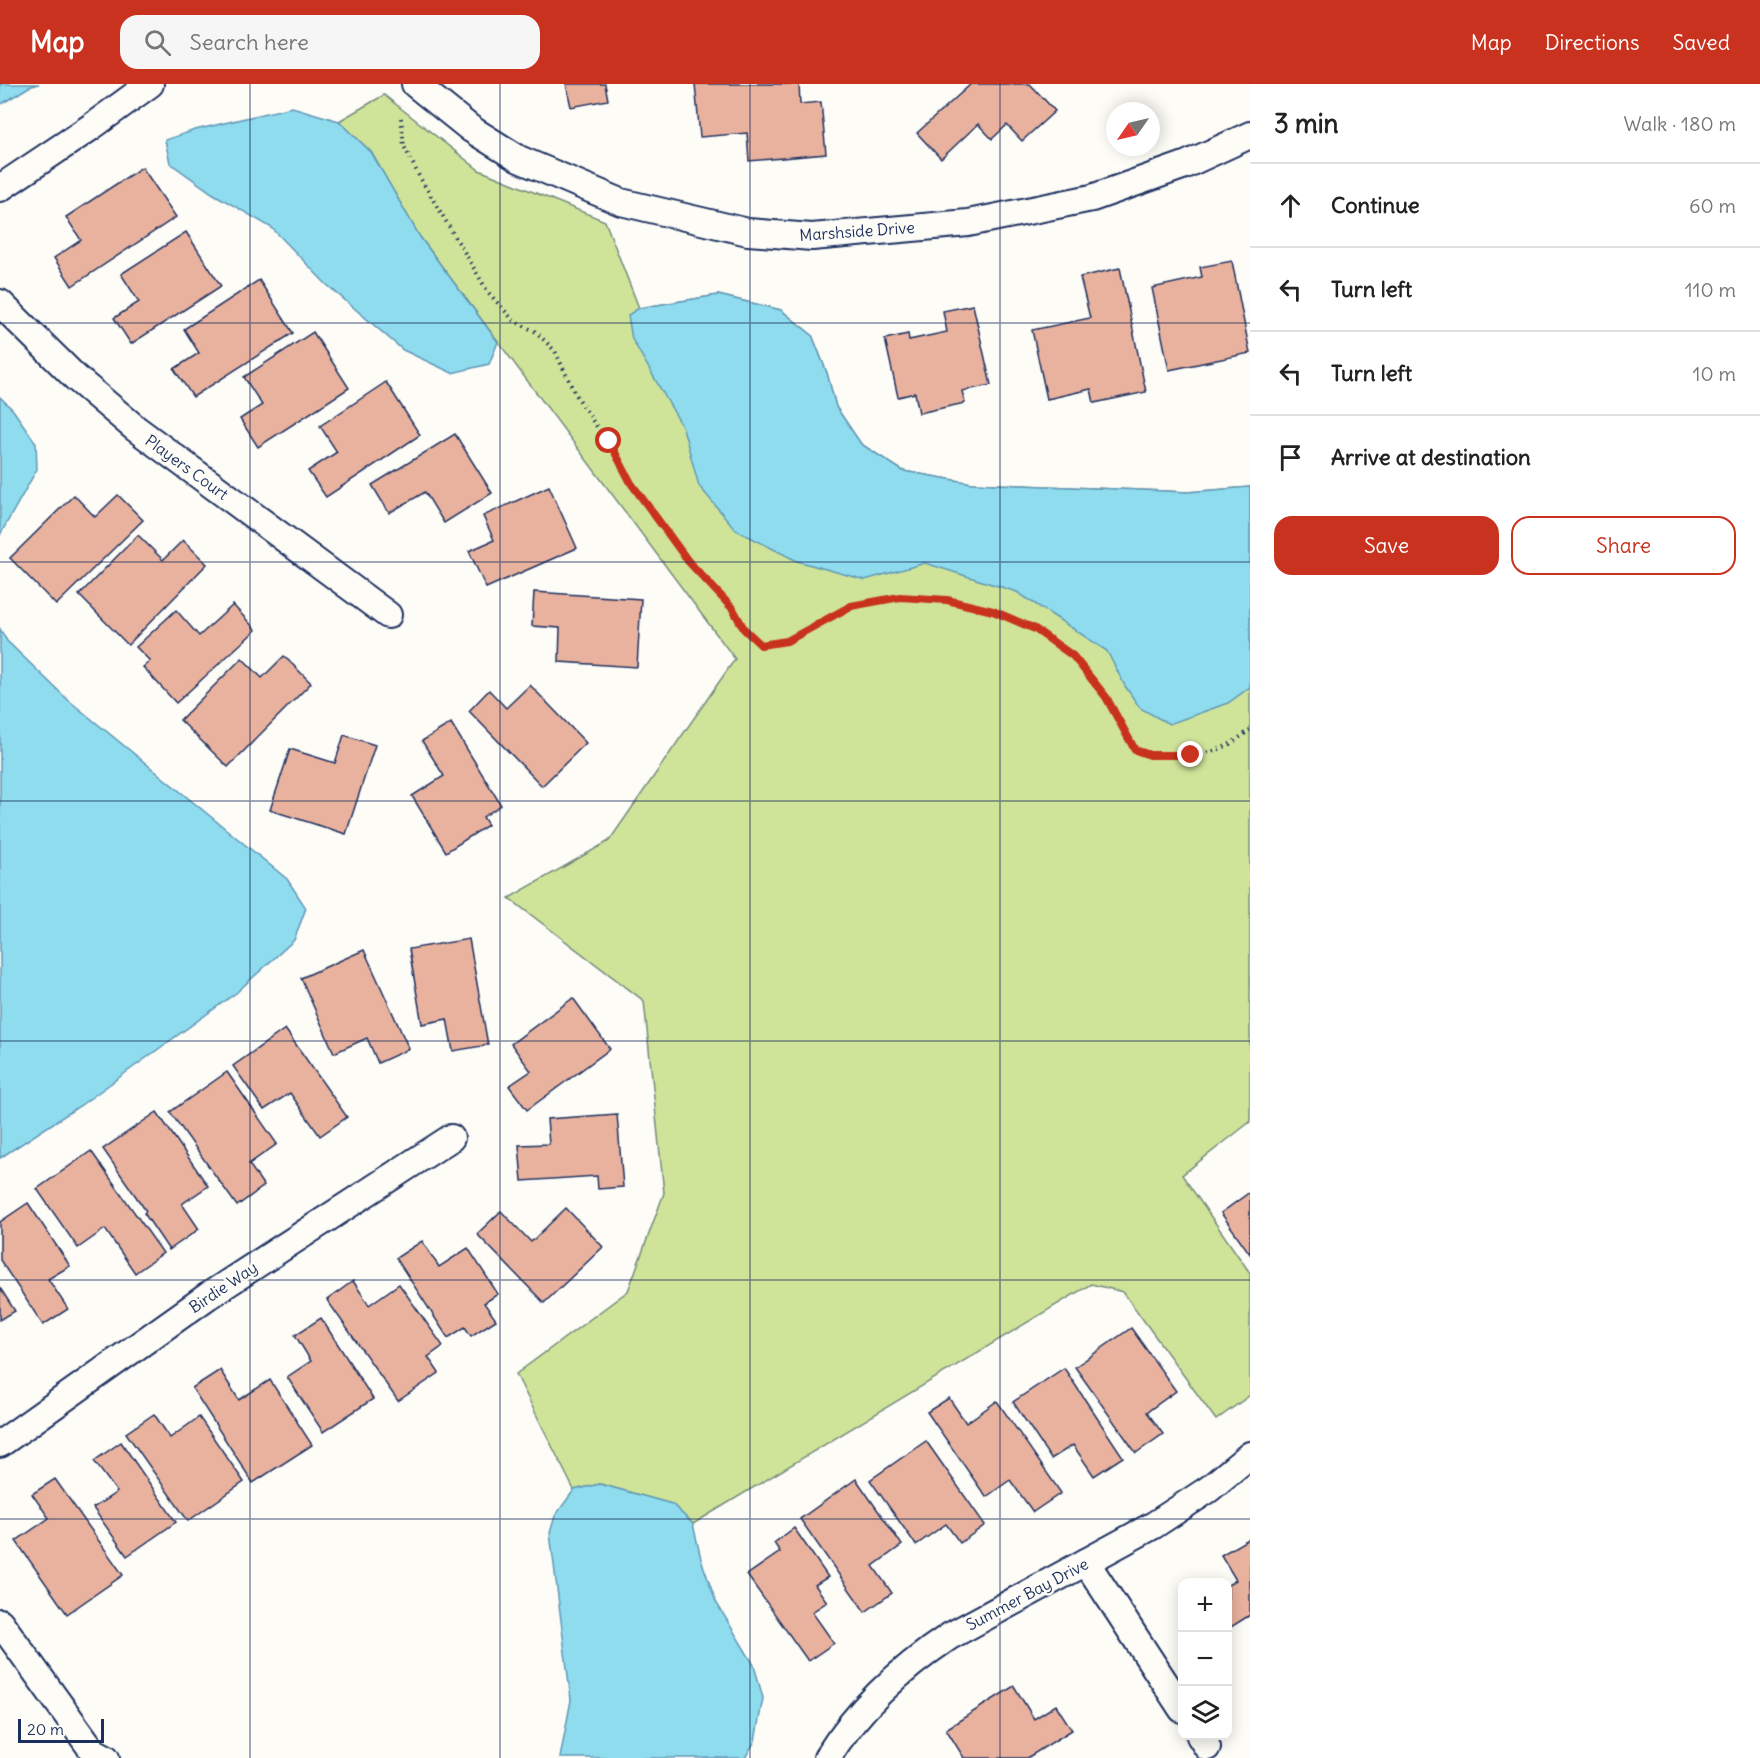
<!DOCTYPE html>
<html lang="en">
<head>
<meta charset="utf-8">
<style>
  body { margin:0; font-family:Delius,sans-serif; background:#f6f6f6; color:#222 }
  .controls { position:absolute; right:18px; bottom:18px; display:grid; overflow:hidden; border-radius:12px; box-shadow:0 3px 15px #0003 }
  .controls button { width:54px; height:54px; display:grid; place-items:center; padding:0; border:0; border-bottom:2px solid #e0e0e0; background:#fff; color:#222; font:30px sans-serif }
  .compass { position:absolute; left:1106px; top:18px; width:54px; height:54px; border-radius:50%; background:#fff; box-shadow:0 3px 15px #0003; rotate:236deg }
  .scale { position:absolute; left:18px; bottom:15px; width:86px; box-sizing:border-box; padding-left:6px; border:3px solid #1b2f5e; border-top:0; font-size:16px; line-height:21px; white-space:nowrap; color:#1b2f5e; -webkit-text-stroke:4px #fdfcf7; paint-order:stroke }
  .stop { position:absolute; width:18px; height:18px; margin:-14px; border:4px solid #c8321e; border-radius:50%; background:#fff }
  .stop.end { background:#c8321e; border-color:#fff; box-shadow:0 2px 6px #0008 }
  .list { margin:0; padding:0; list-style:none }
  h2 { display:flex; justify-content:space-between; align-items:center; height:78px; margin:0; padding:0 24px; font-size:26px }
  h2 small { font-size:20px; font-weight:400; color:#767676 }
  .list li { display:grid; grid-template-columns:39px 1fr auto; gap:18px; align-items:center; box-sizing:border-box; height:84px; padding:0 24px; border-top:2px solid #e0e0e0 }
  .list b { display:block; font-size:22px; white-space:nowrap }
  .list em { font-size:20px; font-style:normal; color:#767676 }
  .actions { display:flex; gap:12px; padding:18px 24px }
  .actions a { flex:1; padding:14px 0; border:2px solid #c8321e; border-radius:18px; text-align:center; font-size:21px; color:#c8321e }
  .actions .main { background:#c8321e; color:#fff }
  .icon { flex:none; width:33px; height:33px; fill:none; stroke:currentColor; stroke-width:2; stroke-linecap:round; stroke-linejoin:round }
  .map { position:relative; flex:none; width:1250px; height:1674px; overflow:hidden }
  header { display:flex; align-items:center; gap:36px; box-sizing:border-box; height:84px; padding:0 30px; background:#c8321e; color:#fff }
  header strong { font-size:28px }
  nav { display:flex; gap:33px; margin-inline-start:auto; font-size:21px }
  .search { width:420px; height:54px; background:#f6f6f6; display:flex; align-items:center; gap:15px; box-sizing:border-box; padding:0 21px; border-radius:18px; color:#767676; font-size:22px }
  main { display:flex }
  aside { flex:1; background:#fff }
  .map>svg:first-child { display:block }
</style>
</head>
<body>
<header>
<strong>Map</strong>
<div class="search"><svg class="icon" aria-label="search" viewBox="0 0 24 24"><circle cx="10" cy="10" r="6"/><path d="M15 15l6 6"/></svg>Search here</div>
<nav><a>Map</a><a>Directions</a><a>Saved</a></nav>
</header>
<main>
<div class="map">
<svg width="1250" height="1674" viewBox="0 0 1250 1674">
  <rect width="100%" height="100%" fill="#fdfcf7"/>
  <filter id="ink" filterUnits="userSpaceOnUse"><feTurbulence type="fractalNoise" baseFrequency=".0167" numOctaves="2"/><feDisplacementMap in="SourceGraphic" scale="12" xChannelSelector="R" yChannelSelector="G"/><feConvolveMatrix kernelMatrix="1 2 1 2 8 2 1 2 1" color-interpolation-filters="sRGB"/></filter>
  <g filter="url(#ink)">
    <polygon fill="#cfe499" stroke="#758a7c" stroke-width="1.5" points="384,11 479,86 605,137 639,224 718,211 781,226 812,251 827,289 836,323 861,360 903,387 972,399 1188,408 1250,403 1250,1038 1182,1091 1250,1189 1250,1311 1216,1336 1123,1208 1091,1200 693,1440 671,1420 600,1400 574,1406 516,1290 628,1207 664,1109 644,917 509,814 609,757 735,575 420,153 371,68 339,37"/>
    <g fill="#8fdcef" stroke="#6197b5" stroke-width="1.5">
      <polygon points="0,0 39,0 29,3 0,21"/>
      <polygon points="292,23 339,37 371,68 420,153 498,258 489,280 452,289 403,266 326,200 272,144 212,109 170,79 165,56 195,46"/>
      <polygon points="718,211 781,226 812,251 827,289 836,323 861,360 903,387 972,399 1188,408 1250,403 1250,603 1228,619 1169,640 1140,624 1125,602 1107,567 1017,508 925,479 865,496 797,477 736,446 699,402 683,344 632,255 628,231 639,224"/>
      <polygon points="0,313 13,326 36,359 37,385 0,451"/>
      <polygon points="0,545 7,557 67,615 287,795 306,824 294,856 236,909 81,1021 0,1074"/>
      <polygon points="600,1400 672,1420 693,1440 701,1475 716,1518 754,1581 763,1614 755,1657 745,1674 560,1674 571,1616 550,1449 555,1432 574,1406"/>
    </g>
    <g fill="#e9b29e" stroke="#1b2f5e" stroke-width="1.5">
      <polygon points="566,0 605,0 608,16 571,23"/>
      <polygon points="695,0 799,0 800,20 821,18 826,70 749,77 747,49 700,53"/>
      <polygon points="971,0 1030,0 1055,27 1022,57 1007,41 992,55 978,40 941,75 917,49"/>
      <polygon points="142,83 176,133 72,202 54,174 81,156 66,133"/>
      <polygon points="186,148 221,202 131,260 114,234 139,218 121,190"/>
      <polygon points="1232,177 1250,269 1169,286 1152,204 1202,193 1200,183"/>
      <polygon points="1120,184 1146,308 1094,319 1091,305 1047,315 1032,246 1090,234 1080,193"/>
      <polygon points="259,196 293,249 193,313 174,285 199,269 184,245"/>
      <polygon points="973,221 991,301 962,307 965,319 919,329 915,309 898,313 885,255 908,250 909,256 947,248 943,227"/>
      <polygon points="313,248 349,304 258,363 240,335 262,321 244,293"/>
      <polygon points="386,298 420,351 326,413 308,387 337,368 320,342"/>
      <polygon points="455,350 492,409 444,439 425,408 389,429 372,401"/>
      <polygon points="549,402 577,464 486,504 469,467 494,456 483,432"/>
      <polygon points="74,411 95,433 118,411 143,436 56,521 10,474"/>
      <polygon points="138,451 163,476 183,456 207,480 128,561 79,511"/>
      <polygon points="534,508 641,515 637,583 559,578 560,544 532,542"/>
      <polygon points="233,521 256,546 176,619 143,583 150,577 136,563 176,526 199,552"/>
      <polygon points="284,572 311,599 228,683 180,636 242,574 262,594"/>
      <polygon points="530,601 586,659 542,702 469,627 489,606 506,624"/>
      <polygon points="451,639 501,721 483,733 488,741 446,768 412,712 444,692 422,657"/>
      <polygon points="344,651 375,661 346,750 270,726 290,665 335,679"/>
      <polygon points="469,855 488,961 453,967 447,935 422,940 409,865"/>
      <polygon points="364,866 409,965 378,979 367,954 334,969 301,894"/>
      <polygon points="573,914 610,965 527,1026 509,1002 531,987 511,960"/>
      <polygon points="285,945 347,1033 320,1052 290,1009 264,1026 233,982"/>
      <polygon points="227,988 277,1060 249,1080 264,1102 237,1122 170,1028"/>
      <polygon points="157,1028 208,1102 182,1120 199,1145 169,1166 144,1129 146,1127 103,1065"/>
      <polygon points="617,1030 623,1103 598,1105 597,1092 522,1097 519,1061 549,1060 547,1035"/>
      <polygon points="91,1067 163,1169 135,1189 105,1145 78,1164 37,1105"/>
      <polygon points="1250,1108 1250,1170 1221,1129"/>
      <polygon points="28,1119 70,1182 48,1195 68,1225 43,1241 0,1176 0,1138"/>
      <polygon points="566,1124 603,1163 544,1219 477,1150 501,1127 531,1158"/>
      <polygon points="422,1157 439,1183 468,1164 498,1210 484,1219 496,1236 471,1252 465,1243 448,1254 396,1174"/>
      <polygon points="353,1197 369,1221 399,1200 443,1262 428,1273 439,1289 398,1317 327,1216"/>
      <polygon points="0,1204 15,1227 0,1236"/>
      <polygon points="321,1234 373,1315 323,1348 287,1293 311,1277 295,1251"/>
      <polygon points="1131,1244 1176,1307 1147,1328 1163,1350 1136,1369 1075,1283"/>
      <polygon points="1064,1284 1123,1373 1094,1392 1073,1361 1051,1375 1013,1318"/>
      <polygon points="220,1286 239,1316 270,1296 312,1361 253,1399 192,1304"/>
      <polygon points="949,1314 966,1339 997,1317 1061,1409 1033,1428 1010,1396 986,1413 927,1328"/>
      <polygon points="154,1330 170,1354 199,1333 244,1398 188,1437 126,1349"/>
      <polygon points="926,1357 985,1441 960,1459 946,1440 916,1461 870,1396"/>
      <polygon points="121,1358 176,1438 127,1472 93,1424 117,1408 94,1377"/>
      <polygon points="55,1395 123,1491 67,1530 16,1457 49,1434 32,1410"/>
      <polygon points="856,1395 902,1461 873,1482 892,1509 865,1528 800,1435"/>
      <polygon points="794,1444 828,1493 815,1501 827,1518 812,1528 834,1559 808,1577 747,1491 780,1468 774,1459"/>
      <polygon points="1250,1454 1250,1531 1231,1543 1228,1537 1228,1501 1236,1496 1221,1471"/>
      <polygon points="1014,1602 1034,1635 1056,1621 1072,1646 1027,1674 964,1674 946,1645"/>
    </g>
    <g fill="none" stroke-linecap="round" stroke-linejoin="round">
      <g stroke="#1b2f5e" stroke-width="30">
        <g id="minor">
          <polyline points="415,0 471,45 519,75 621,118 748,148 812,153 968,139 1092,114 1185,81 1250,51"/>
          <polyline points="0,104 91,43 150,0"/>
          <polyline points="0,219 76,294 135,344 388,531"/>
          <polyline points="0,1360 208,1212 451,1054"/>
          <polyline points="1086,1478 1182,1625"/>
          <polyline points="0,1538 93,1667 106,1674"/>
          <polyline points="1200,1652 1207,1663"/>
          <path d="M827,1674C858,1624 902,1584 950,1552L1154,1441L1209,1405L1250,1371"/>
        </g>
      </g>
      <path stroke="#1b2f5e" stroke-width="4" stroke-dasharray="1.5 4.5" stroke-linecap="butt" d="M401,34L404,62L419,92L488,208L513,236L536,248L555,267L575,309L594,339L609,357L631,399L688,477L733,525L744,545L761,561L787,557L851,522L900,513L947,516L993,527L1035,545L1073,572L1106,613L1135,666C1161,675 1196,674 1222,664C1232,660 1241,652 1250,646"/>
      <use href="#minor" stroke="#fdfcf7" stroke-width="26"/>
    </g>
  </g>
  <g fill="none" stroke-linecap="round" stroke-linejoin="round" filter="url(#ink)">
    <polyline stroke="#c8321e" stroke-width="8" points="609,357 631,399 688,477 733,525 744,545 761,561 787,557 851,522 900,513 947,516 993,527 1035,545 1073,572 1106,613 1135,666 1150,671 1191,671"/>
  </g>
  <path fill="none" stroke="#1b2f5e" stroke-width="1.5" stroke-opacity="0.55" d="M250,0V1674M500,0V1674M750,0V1674M1000,0V1674M0,239H1250M0,478H1250M0,717H1250M0,957H1250M0,1196H1250M0,1435H1250"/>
  <g text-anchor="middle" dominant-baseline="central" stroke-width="5" stroke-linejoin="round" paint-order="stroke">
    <g font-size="16" fill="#1b2f5e" stroke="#fdfcf7">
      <text transform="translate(857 147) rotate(-4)">Marshside Drive</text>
      <text transform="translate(187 383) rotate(36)">Players Court</text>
      <text transform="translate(223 1203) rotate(-34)">Birdie Way</text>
      <text transform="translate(1027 1510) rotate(-28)">Summer Bay Drive</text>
    </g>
  </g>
</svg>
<div class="controls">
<button>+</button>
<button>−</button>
<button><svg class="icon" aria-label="layers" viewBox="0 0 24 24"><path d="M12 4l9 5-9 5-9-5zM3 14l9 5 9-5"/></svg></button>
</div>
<svg class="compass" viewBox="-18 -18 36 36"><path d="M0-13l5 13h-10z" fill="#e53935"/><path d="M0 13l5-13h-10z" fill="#767676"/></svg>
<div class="scale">20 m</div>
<div class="stop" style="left:609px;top:357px"></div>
<div class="stop end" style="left:1191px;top:671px"></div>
</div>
<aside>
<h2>3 min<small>Walk · 180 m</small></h2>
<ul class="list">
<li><svg class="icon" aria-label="ahead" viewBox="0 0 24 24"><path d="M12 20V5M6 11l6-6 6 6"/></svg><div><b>Continue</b></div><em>60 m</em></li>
<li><svg class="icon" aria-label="left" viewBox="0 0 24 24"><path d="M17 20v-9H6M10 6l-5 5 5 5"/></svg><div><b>Turn left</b></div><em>110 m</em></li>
<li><svg class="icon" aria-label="left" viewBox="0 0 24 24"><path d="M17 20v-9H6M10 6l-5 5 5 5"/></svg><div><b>Turn left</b></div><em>10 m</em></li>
<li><svg class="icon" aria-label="arrive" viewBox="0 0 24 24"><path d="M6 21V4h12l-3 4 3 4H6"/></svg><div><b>Arrive at destination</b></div></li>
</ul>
<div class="actions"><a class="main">Save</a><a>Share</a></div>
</aside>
</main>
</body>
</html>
